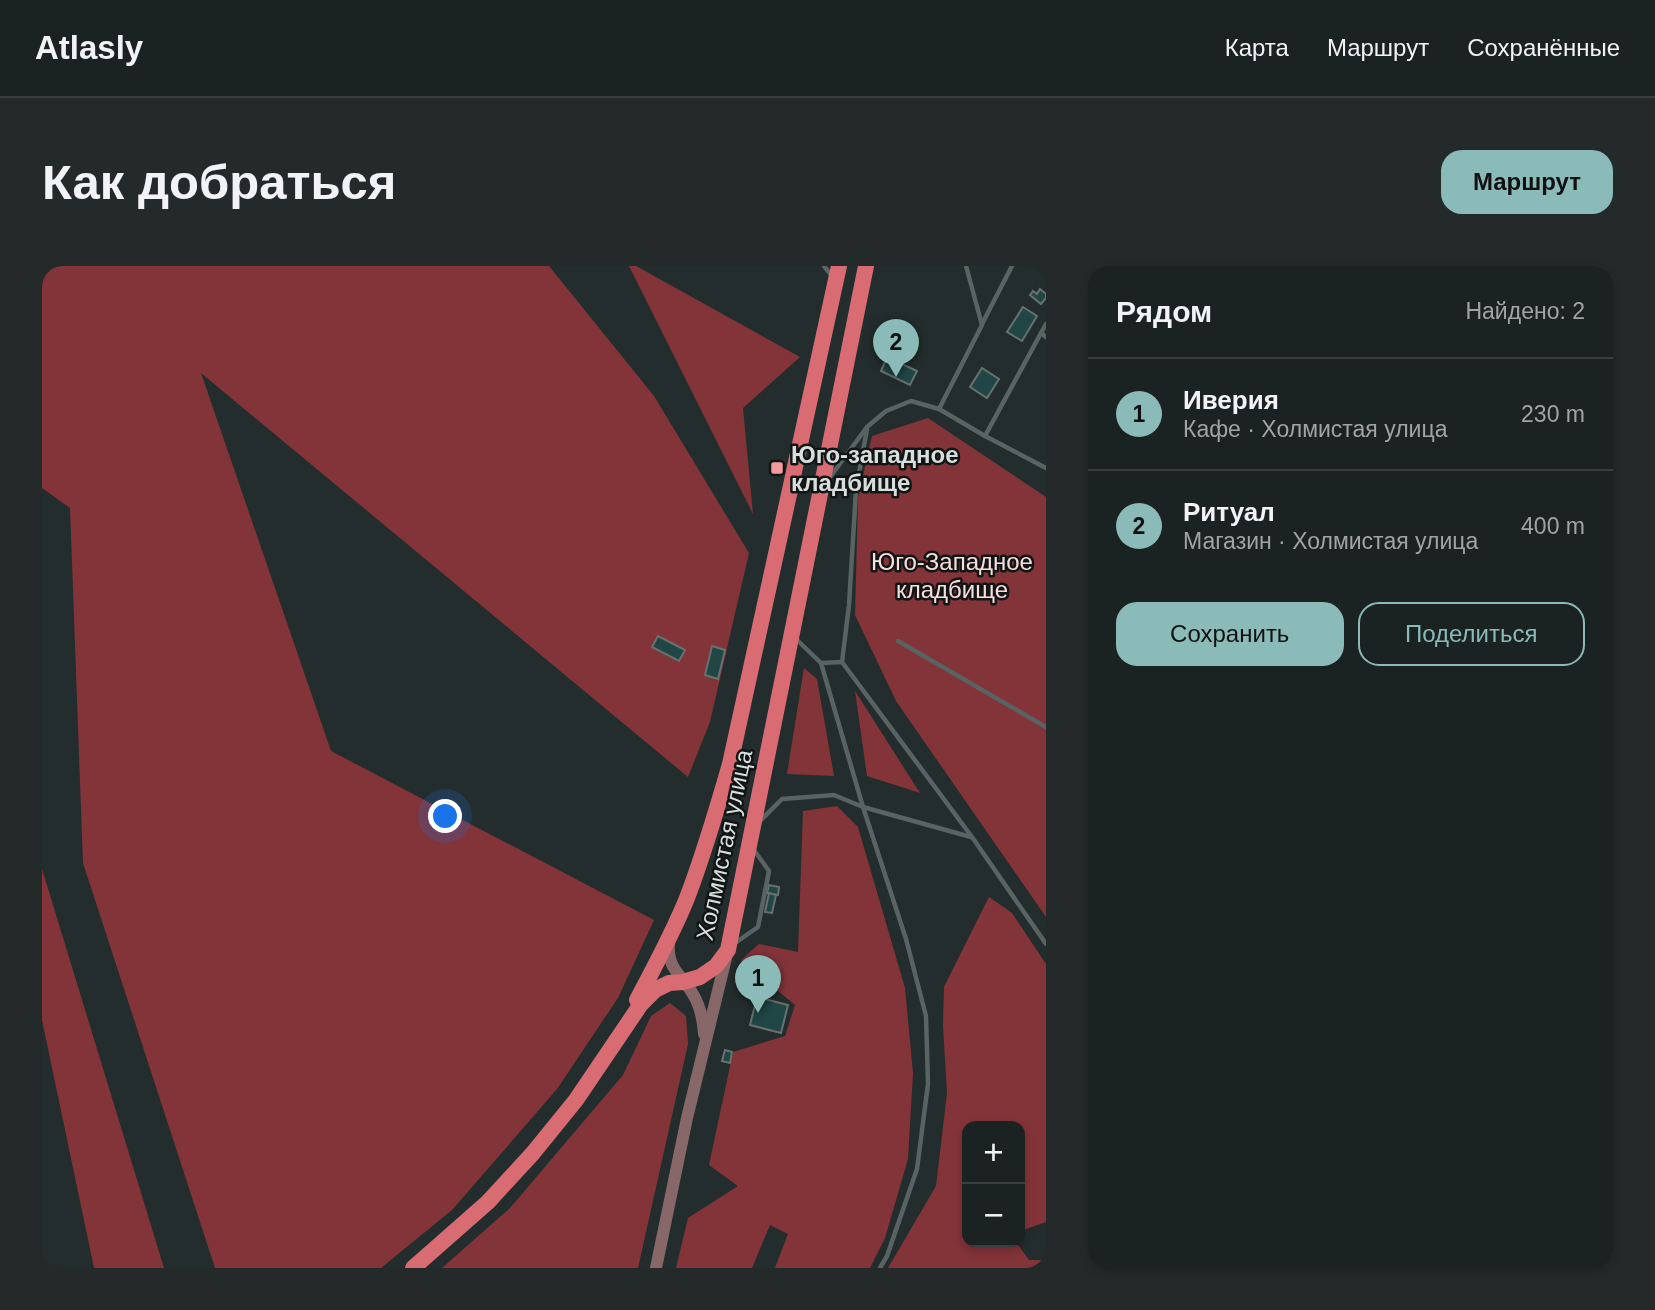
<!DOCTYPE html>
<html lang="ru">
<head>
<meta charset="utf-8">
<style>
  body { margin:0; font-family:Arial,sans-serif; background:#242a2a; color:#f1f3f6 }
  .controls { position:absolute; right:21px; bottom:21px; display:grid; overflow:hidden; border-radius:14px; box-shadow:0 4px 10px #0003 }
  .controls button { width:63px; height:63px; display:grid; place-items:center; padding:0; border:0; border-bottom:2px solid #393f40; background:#1b2222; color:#f1f3f6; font:35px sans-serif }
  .you { position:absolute; left:404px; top:551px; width:24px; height:24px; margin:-18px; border:5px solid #fff; border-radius:50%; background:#1a73e8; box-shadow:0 0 0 10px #1a73e833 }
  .badge { display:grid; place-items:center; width:46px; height:46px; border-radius:50%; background:#8bbbb9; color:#111; font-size:23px; font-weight:700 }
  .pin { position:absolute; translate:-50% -58px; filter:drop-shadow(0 2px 4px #0008) }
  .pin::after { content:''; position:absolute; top:37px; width:24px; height:21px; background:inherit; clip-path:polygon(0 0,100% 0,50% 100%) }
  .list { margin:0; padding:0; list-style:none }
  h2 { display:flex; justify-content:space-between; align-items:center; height:91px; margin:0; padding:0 28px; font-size:30px }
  h2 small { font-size:23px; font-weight:400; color:#a0a4a5 }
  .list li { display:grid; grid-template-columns:46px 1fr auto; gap:21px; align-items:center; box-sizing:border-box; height:112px; padding:0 28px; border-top:2px solid #393f40 }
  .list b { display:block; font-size:26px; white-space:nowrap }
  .list p { margin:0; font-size:23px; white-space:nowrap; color:#a0a4a5 }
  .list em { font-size:23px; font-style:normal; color:#a0a4a5 }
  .actions { display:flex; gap:14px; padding:21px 28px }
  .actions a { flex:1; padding:16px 0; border:2px solid #8bbbb9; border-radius:21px; text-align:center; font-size:24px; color:#8bbbb9 }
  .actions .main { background:#8bbbb9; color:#111 }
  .map { position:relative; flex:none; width:1004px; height:1002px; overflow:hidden; border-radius:21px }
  header { display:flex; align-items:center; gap:42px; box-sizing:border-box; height:98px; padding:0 35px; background:#1b2222; border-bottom:2px solid #393f40 }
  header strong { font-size:33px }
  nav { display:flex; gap:38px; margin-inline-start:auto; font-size:24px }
  .intro { display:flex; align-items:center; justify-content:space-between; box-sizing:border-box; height:168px; padding:0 42px }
  h1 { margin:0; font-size:49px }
  .button { padding:18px 32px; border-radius:21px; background:#8bbbb9; color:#111; font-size:24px; font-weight:700 }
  main { display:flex; gap:42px; padding:0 42px }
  aside { flex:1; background:#1b2222; border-radius:21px; box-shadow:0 4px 10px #0003 }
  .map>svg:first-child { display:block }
</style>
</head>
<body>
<header>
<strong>Atlasly</strong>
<nav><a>Карта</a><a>Маршрут</a><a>Сохранённые</a></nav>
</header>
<div class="intro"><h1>Как добраться</h1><a class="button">Маршрут</a></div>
<main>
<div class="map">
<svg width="1004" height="1002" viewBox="0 0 1004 1002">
  <rect width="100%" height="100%" fill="#242d2d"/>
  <g fill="#833439">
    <polygon points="0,0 507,0 612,130 707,287 668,456 646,511 159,107 289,485 612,654 576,732 515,823 410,944 339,1002 173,1002 41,597 28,242 0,222"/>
    <polygon points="587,0 594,0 758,91 701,142 711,248"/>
    <polygon points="886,152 1004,231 1004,651 854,435 813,349 816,232 830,170"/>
    <polygon points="762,402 775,413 792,510 745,508"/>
    <polygon points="813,425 878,527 825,510"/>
    <polygon points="795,540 816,561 863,722 871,807 866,893 843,972 828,1002 733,1002 746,968 728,959 710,1002 634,1002 646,952 696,920 667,899 691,786 743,770 753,739 699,694 717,678 756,686 761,545"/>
    <polygon points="0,603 122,1002 52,1002 0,754"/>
    <polygon points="947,631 970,647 1004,698 1004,956 978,965 978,860 925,860 925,976 974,976 987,994 1004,994 1004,1002 846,1002 894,920 905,827 901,760 902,721"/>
    <polygon points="628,737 644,750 646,778 596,1002 400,1002 468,942 581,809 609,750"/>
  </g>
  <g fill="#204645" stroke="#667170" stroke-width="2">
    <polygon points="998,23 1004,28 1004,32 999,38 988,29 991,25 995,28"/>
    <polygon points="981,41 995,50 980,75 965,66"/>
    <polygon points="845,91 875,105 868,119 839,105"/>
    <polygon points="940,102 957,113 945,132 928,121"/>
    <polygon points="616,370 643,384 637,395 610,381"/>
    <polygon points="670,380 683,384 676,413 663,409"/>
    <polygon points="727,619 737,621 736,629 725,627"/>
    <polygon points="727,627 734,629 730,647 723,646"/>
    <polygon points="715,731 746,739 739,767 708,759"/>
    <polygon points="683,784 690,786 688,797 680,795"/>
  </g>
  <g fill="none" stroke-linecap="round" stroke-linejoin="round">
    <g stroke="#586362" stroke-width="4.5">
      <polyline points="782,0 790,10"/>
      <polyline points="940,58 970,0"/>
      <polyline points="999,67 1004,58"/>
      <polyline points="897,143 940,59 924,0"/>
      <polyline points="943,170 999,67 1004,71"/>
      <polyline points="786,214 825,161 844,145 869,135 897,143 943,170 1004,202"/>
      <polyline points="753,372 779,397 800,396 930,571 1004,678"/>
      <polyline points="856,375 1004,461"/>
      <polyline points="800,396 807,339 814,224 825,163"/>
      <polyline points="779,397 821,541 864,673 884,750 886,818 875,903 845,990 838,1002"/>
      <polyline points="716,557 740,533 792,529 821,541 929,571"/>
      <polyline points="693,677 716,661 727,605 712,584"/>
    </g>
    <g stroke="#886768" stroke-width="12">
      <path d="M627,677C625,705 641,709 652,730C659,742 661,754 662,768"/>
      <polyline points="614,1002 645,852 685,688"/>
    </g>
    <g stroke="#d96c73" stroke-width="16">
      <path d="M595,734C613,700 631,667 645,632C662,588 675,543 688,498L797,0"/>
      <polyline points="371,1002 446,936 491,887 534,834 599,738 613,724 627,717 641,716 658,711 674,700 686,684 824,0"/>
    </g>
  </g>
  <rect fill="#f59b9c" stroke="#111514" stroke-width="2.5" x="728" y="195" width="14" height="14" rx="3.5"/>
  <g text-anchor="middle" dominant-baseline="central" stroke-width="5" stroke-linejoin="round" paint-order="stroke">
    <g font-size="24" font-weight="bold" fill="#d8dede" stroke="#111514" text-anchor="start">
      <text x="749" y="188">Юго-западное<tspan x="749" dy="28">кладбище</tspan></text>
    </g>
    <g font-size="24" fill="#f7dddd" stroke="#111514">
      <text x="910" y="295">Юго-Западное<tspan x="910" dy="28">кладбище</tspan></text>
    </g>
    <g font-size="24" fill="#d8dede" stroke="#111514">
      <text transform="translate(682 579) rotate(-78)">Холмистая улица</text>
    </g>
  </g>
</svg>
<div class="controls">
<button>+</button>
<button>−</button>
</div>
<div class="you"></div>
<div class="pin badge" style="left:716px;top:747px">1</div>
<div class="pin badge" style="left:854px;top:111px">2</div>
</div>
<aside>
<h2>Рядом<small>Найдено: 2</small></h2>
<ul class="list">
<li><span class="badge">1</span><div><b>Иверия</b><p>Кафе · Холмистая улица</p></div><em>230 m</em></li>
<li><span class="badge">2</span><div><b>Ритуал</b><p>Магазин · Холмистая улица</p></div><em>400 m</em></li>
</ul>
<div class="actions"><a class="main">Сохранить</a><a>Поделиться</a></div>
</aside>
</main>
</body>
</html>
